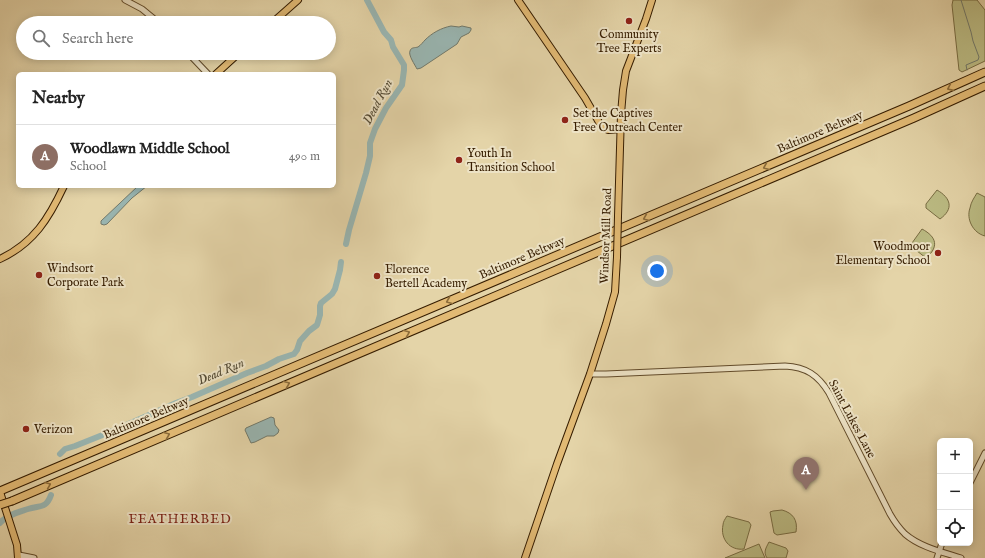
<!DOCTYPE html>
<html lang="en">
<head>
<meta charset="utf-8">
<style>
  body { margin:0; font-family:"IM FELL English",serif; background:#f6f6f6; color:#222 }
  .controls { position:absolute; right:12px; bottom:12px; display:grid; overflow:hidden; border-radius:6px; box-shadow:0 2px 10px #0003 }
  .controls button { width:36px; height:36px; display:grid; place-items:center; padding:0; border:0; border-bottom:1px solid #e0e0e0; background:#fff; color:#222; font:20px sans-serif }
  .you { position:absolute; left:657px; top:271px; width:14px; height:14px; margin:-10px; border:3px solid #fff; border-radius:50%; background:#1a73e8; box-shadow:0 0 0 6px #1a73e833 }
  .badge { display:grid; place-items:center; width:26px; height:26px; border-radius:50%; background:#db2777; color:#fff; font-size:13px; font-weight:700 }
  .pin { position:absolute; translate:-50% -33px; filter:drop-shadow(0 1px 2px #0008) }
  .pin::after { content:''; position:absolute; top:21px; width:14px; height:12px; background:inherit; clip-path:polygon(0 0,100% 0,50% 100%) }
  .list { margin:0; padding:0; list-style:none }
  h2 { display:flex; justify-content:space-between; align-items:center; height:52px; margin:0; padding:0 16px; font-size:17px }
  h2 small { font-size:13px; font-weight:400; color:#767676 }
  .list li { display:grid; grid-template-columns:26px 1fr auto; gap:12px; align-items:center; box-sizing:border-box; height:64px; padding:0 16px; border-top:1px solid #e0e0e0 }
  .list b { display:block; font-size:15px; white-space:nowrap }
  .list p { margin:0; font-size:13px; white-space:nowrap; color:#767676 }
  .list em { font-size:13px; font-style:normal; color:#767676 }
  .icon { flex:none; width:22px; height:22px; fill:none; stroke:currentColor; stroke-width:2; stroke-linecap:round; stroke-linejoin:round }
  .map { position:relative; flex:none; width:985px; height:558px; overflow:hidden }
  .search { position:absolute; background:#fff; box-shadow:0 2px 10px #0003; left:16px; top:16px; width:320px; height:44px; display:flex; align-items:center; gap:10px; box-sizing:border-box; padding:0 14px; border-radius:22px; color:#767676; font-size:15px }
  .panel { position:absolute; background:#fff; box-shadow:0 2px 10px #0003; left:16px; top:72px; width:320px; height:116px; border-radius:6px }
  .map>svg:first-child { display:block }
</style>
</head>
<body>
<div class="map">
<svg width="985" height="558" viewBox="0 0 985 558">
  <rect width="100%" height="100%" fill="#e4d4a8"/>
  <filter id="stains"><feTurbulence type="fractalNoise" baseFrequency=".005" numOctaves="4"/><feColorMatrix values="0 0 0 0 .2 0 0 0 0 .09 0 0 0 0 .02 0 0 0 .5 -.17"/></filter>
  <radialGradient id="worn" r=".72"><stop offset=".6" stop-color="#630" stop-opacity="0"/><stop offset="1" stop-color="#630" stop-opacity=".3"/></radialGradient>
  <g fill="#bbbb83" stroke="#786c42">
    <polygon points="953,0 977,0 985,10 985,61 962,72 959,70 952,5"/>
    <path d="M937,190C951,198 954,209 940,219L926,208V204Z"/>
    <path d="M977,193L985,197V236C973,233 966,219 970,208C971,202 974,198 977,193Z"/>
    <path d="M922,229C937,237 939,247 926,258L912,247V243Z"/>
    <path d="M782,510C793,513 798,520 796,532L777,535L774,533L770,512L773,511Z"/>
    <path d="M727,516L749,522L751,525L744,549C730,551 720,539 723,525C723,522 725,519 727,516Z"/>
    <path d="M769,542L786,548L788,551L786,558H767C763,552 766,548 769,542Z"/>
    <polygon points="759,544 765,558 725,558"/>
  </g>
  <g fill="#99b6b2" stroke="#71796b">
    <path d="M451,26L459,27L462,26L471,28V30L469,33L461,37L457,44L421,68L417,69C415,65 408,55 410,51C411,47 415,48 418,47C421,45 423,42 425,40C432,33 441,28 451,26Z"/>
    <polygon points="138,186 147,186 132,198 107,224 104,225 101,224 101,221"/>
    <polygon points="271,417 274,418 275,425 279,430 278,433 274,436 267,436 255,442 251,443 245,430 246,428"/>
  </g>
  <g fill="none" stroke-linecap="round" stroke-linejoin="round">
    <polyline stroke="#71796b" stroke-width="1" points="961,0 971,32 973,41 979,57 978,60 966,65 967,70"/>
    <g stroke="#99b6b2" stroke-width="6">
      <polyline points="346,244 349,230 366,173 370,156 370,143 375,129 386,108 402,85 404,70 404,65 393,47 391,40 384,32 367,0"/>
      <polyline points="60,454 65,449 75,446 115,430 176,403 192,397 247,373 266,366 279,359 294,354 297,350 300,341 309,331 317,325 320,315 320,306 321,303 332,294 335,289 340,270 341,262"/>
      <path d="M0,523C6,515 19,512 28,509C40,505 46,509 51,495"/>
    </g>
    <g stroke="#624b2a" stroke-width="7">
      <g id="minor">
        <polyline points="125,0 142,9 159,23"/>
        <polyline points="188,53 208,74"/>
        <path d="M590,374H606L785,366C806,367 818,375 829,393L890,514C894,521 899,528 905,534C920,547 942,552 961,558"/>
        <polyline points="970,483 985,453"/>
        <polyline points="19,555 34,558"/>
        <polyline points="937,558 942,543"/>
      </g>
    </g>
    <g stroke="#361d00" stroke-width="8">
      <g id="major">
        <polyline points="518,0 585,98 600,124 604,128 608,130 621,129"/>
        <polyline points="272,23 298,0"/>
        <polyline points="216,74 239,53"/>
        <polyline points="618,216 621,114 623,90 626,71 646,19 652,0"/>
        <path d="M0,259C34,243 49,218 64,186"/>
        <polyline points="0,492 17,545 18,558"/>
        <polyline points="525,558 557,464 590,374 606,324 615,292 617,257"/>
      </g>
    </g>
    <g stroke="#361d00" stroke-width="9">
      <g id="highway">
        <polyline points="0,491 909,106 985,72"/>
        <polyline points="12,501 914,118 985,86"/>
      </g>
    </g>
    <use href="#minor" stroke="#ede3c6" stroke-width="5"/>
    <use href="#major" stroke="#e2ba74" stroke-width="6"/>
    <use href="#highway" stroke="#e2ba74" stroke-width="7"/>
    <g stroke="#361d00" stroke-width="8" stroke-linecap="butt">
      <polyline id="major-bridge" points="617,257 618,216"/>
    </g>
    <g stroke="#361d00" stroke-width="9" stroke-linecap="butt">
      <polyline id="highway-bridge" points="0,505 12,501"/>
    </g>
    <use href="#major-bridge" stroke="#e2ba74" stroke-width="6"/>
    <use href="#highway-bridge" stroke="#e2ba74" stroke-width="7"/>
  </g>
  <defs><path id="oneway-chevron" d="M-2-3.5L2.5 0L-2 3.5" fill="none" stroke-width="1.6" stroke-linecap="round" stroke-linejoin="round"/></defs>
  <g stroke="#8c6c3a">
    <use href="#oneway-chevron" transform="translate(950 88) rotate(156)"/>
    <use href="#oneway-chevron" transform="translate(766 167) rotate(157)"/>
    <use href="#oneway-chevron" transform="translate(646 218) rotate(157)"/>
    <use href="#oneway-chevron" transform="translate(449 301) rotate(157)"/>
    <use href="#oneway-chevron" transform="translate(407 333) rotate(-23)"/>
    <use href="#oneway-chevron" transform="translate(287 384) rotate(-23)"/>
    <use href="#oneway-chevron" transform="translate(167 435) rotate(-23)"/>
    <use href="#oneway-chevron" transform="translate(48 485) rotate(-23)"/>
  </g>
  <g fill="#8f2418" stroke="#ede3c6" stroke-width="1.5">
    <circle cx="629" cy="21" r="4"/>
    <circle cx="565" cy="120" r="4"/>
    <circle cx="459" cy="160" r="4"/>
    <circle cx="938" cy="253" r="4"/>
    <circle cx="39" cy="275" r="4"/>
    <circle cx="377" cy="276" r="4"/>
    <circle cx="26" cy="429" r="4"/>
  </g>
  <g text-anchor="middle" dominant-baseline="central" stroke-width="4" stroke-linejoin="round" paint-order="stroke">
    <g font-size="12" fill="#361d00" stroke="#ede3c6" text-anchor="start">
      <text x="629" y="34" text-anchor="middle">Community<tspan x="629" dy="14">Tree Experts</tspan></text>
      <text x="573" y="113">Set the Captives<tspan x="573" dy="14">Free Outreach Center</tspan></text>
      <text x="467" y="153">Youth In<tspan x="467" dy="14">Transition School</tspan></text>
      <text x="930" y="246" text-anchor="end">Woodmoor<tspan x="930" dy="14">Elementary School</tspan></text>
      <text x="47" y="268">Windsort<tspan x="47" dy="14">Corporate Park</tspan></text>
      <text x="385" y="269">Florence<tspan x="385" dy="14">Bertell Academy</tspan></text>
      <text x="34" y="429">Verizon</text>
    </g>
    <g font-size="12" fill="#361d00" stroke="#ede3c6">
      <text transform="translate(820 132) rotate(-23)">Baltimore Beltway</text>
      <text transform="translate(606 236) rotate(-88)">Windsor Mill Road</text>
      <text transform="translate(522 258) rotate(-23)">Baltimore Beltway</text>
      <text transform="translate(146 418) rotate(-23)">Baltimore Beltway</text>
      <text transform="translate(852 419) rotate(62)">Saint Lukes Lane</text>
    </g>
    <g font-size="13" font-style="italic" fill="#544b35" stroke="#ede3c6">
      <text transform="translate(378 102) rotate(-62)">Dead Run</text>
      <text transform="translate(221 372) rotate(-23)">Dead Run</text>
    </g>
    <g font-size="13" letter-spacing="1" fill="#7a1f14" stroke="#ede3c6">
      <text x="180" y="519">FEATHERBED</text>
    </g>
  </g>
  <rect width="100%" height="100%" filter="url(#stains)"/>
  <rect width="100%" height="100%" fill="url(#worn)"/>
</svg>
<div class="controls">
<button>+</button>
<button>−</button>
<button><svg class="icon" aria-label="locate" viewBox="0 0 24 24"><circle cx="12" cy="12" r="6"/><path d="M12 2v4M12 18v4M2 12h4M18 12h4"/></svg></button>
</div>
<div class="you"></div>
<div class="pin badge" style="left:806px;top:490px;background:#8d6e63">A</div>
<div class="search"><svg class="icon" aria-label="search" viewBox="0 0 24 24"><circle cx="10" cy="10" r="6"/><path d="M15 15l6 6"/></svg>Search here</div>
<section class="panel">
<h2>Nearby<small></small></h2>
<ul class="list">
<li><span class="badge" style="background:#8d6e63">A</span><div><b>Woodlawn Middle School</b><p>School</p></div><em>490 m</em></li>
</ul>
</section>
</div>
</body>
</html>
